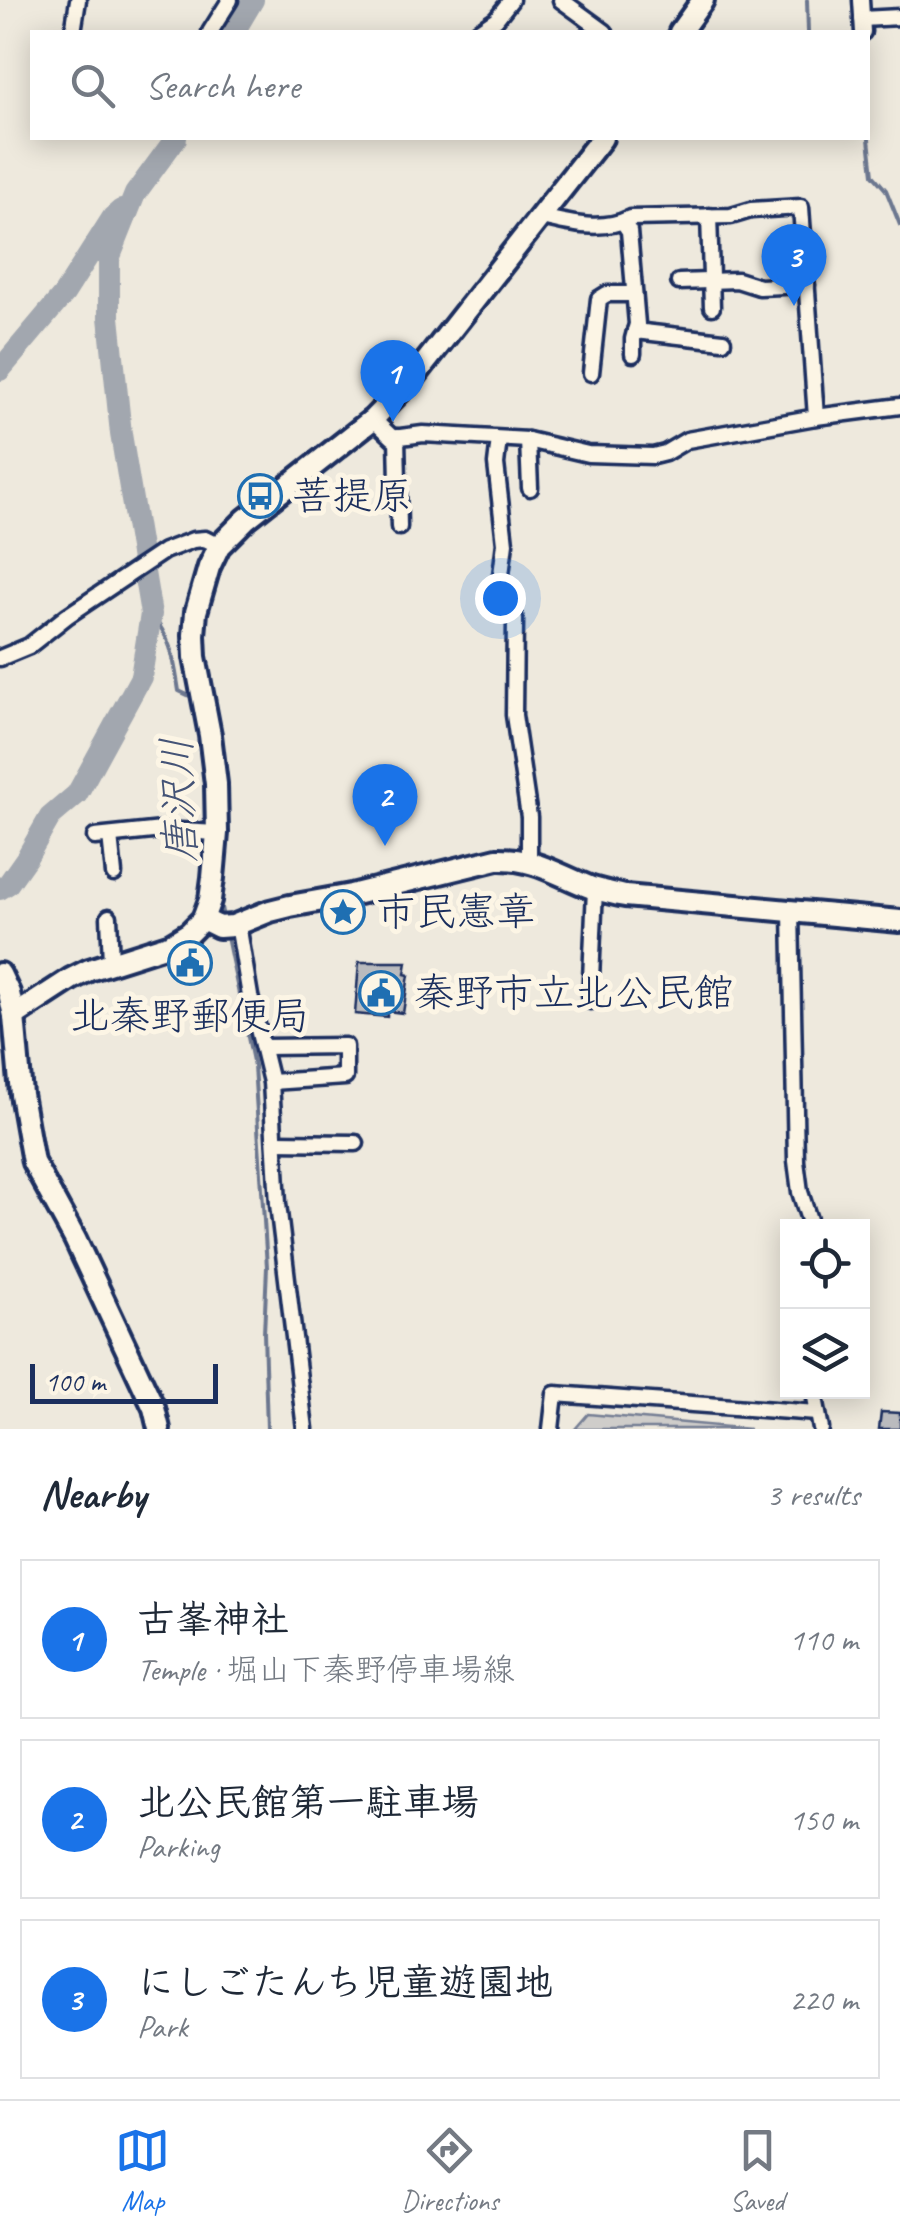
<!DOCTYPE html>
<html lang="en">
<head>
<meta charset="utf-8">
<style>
  body { margin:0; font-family:Caveat,"Klee One",sans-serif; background:#f2f2f3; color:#1f2937 }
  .controls { position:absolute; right:30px; bottom:30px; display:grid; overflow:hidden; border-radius:0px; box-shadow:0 5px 25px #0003 }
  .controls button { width:90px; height:90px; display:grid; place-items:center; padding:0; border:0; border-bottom:2px solid #e0e1e3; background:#fff; color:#1f2937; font:50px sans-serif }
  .scale { position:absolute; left:30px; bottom:25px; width:188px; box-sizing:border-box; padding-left:10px; border:5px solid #1b2f5e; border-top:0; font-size:28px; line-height:35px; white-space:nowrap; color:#1b2f5e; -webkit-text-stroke:8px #fcf5e5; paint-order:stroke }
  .you { position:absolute; left:500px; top:598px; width:35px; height:35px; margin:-25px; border:8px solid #fff; border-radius:50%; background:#1a73e8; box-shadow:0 0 0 15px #1a73e833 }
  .badge { display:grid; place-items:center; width:65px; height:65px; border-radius:50%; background:#1a73e8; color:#fff; font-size:32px; font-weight:700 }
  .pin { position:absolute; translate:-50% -82px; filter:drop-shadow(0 2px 5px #0008) }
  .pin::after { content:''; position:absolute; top:52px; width:35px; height:30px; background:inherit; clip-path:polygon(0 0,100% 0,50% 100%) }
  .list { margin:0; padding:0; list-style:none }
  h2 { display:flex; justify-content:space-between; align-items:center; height:130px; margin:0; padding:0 40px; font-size:42px }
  h2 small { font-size:32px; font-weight:400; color:#747a83 }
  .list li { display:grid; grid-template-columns:65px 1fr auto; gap:30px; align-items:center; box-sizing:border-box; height:160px; margin:0 20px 20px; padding:0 20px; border:2px solid #e0e1e3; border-radius:0px }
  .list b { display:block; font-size:38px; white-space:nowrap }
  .list p { margin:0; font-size:32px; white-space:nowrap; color:#747a83 }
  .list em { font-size:32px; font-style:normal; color:#747a83 }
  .icon { flex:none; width:55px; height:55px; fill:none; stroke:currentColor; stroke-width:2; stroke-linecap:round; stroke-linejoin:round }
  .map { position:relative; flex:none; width:900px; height:1429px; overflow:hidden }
  .search { position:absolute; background:#fff; box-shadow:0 5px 25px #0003; left:30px; right:30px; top:30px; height:110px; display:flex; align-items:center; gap:25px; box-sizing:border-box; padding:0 35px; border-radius:0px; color:#747a83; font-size:38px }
  .sheet { height:670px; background:#fff }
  nav { display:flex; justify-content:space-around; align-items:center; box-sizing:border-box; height:140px; border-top:2px solid #e0e1e3; background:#fff; font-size:28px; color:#747a83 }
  nav a { display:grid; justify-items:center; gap:5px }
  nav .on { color:#1a73e8 }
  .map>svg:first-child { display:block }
</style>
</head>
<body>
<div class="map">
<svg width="900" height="1429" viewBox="0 0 900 1429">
  <rect width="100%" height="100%" fill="#eee9dd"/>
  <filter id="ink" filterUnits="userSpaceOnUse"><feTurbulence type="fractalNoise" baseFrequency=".01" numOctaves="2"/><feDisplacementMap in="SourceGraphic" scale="20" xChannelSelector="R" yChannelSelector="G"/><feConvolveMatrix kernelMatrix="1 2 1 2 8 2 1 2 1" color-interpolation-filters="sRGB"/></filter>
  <g filter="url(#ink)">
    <polygon fill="#cfcdca" stroke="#757e94" stroke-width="2.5" points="588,1414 750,1429 575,1429"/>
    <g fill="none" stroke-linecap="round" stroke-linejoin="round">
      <g stroke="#6c778f" stroke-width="4">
        <polyline points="807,0 808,32"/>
        <polyline points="868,130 873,175 886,190 900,225"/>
        <path d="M151,614C172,639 174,660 179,691L196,699"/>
        <polyline points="223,918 221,907 225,853"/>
        <polyline points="226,932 254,1066 267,1267 264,1333 267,1429"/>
      </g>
      <g stroke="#a2a7af" stroke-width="22">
        <polyline points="234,32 253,0"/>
        <polyline points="0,370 64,294 113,217 121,210"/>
        <polyline points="0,889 8,884 27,857 50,817 77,794 141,677 151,614 121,434 109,317 109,259 135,194 176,138"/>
      </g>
    </g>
    <g fill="#babbbe" stroke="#1b2f5e" stroke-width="2.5">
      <polygon points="359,962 407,962 405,974 409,975 403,1013 387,1011 387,1017 355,1014"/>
      <polygon points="881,1412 900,1413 900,1429 879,1429"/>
    </g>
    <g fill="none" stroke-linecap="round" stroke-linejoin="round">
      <g stroke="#1b2f5e" stroke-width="21">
        <g id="street">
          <polyline points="561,0 605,32"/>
          <polyline points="861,0 863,32"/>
          <polyline points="862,19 900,17"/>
          <polyline points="73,32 78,0"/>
          <polyline points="210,32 230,0"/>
          <polyline points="477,32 496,19 511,0"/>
          <polyline points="709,216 712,307"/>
          <path d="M542,217C570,224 603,232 630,218L731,216L751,210L801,207L816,417"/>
          <polyline points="623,222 629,231 637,324 633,339 633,354"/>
          <polyline points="679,282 737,280 759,287 807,285"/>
          <polyline points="635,331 723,341"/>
          <polyline points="591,373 599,299 607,294 634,294"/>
          <polyline points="373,419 393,438 423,434 528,440 588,454 653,456 665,453 687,440 816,417 900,406"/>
          <polyline points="397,437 399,527"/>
          <polyline points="499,439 496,464 505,543 501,575 509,596 515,620 514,715 529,817 529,861"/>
          <polyline points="528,440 530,488"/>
          <polyline points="0,658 29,646 67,616 164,551 193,540 205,539 219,546"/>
          <polyline points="110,836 114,874"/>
          <polyline points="95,837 162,830 217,833"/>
          <polyline points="791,911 796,1161 800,1192 811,1226"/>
          <polyline points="109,917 111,962"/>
          <polyline points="238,924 250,996 271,1082 278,1204 305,1429"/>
          <polyline points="590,1001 595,889"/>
          <polyline points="264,1047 345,1046 345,1077 271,1082"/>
          <polyline points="275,1142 356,1143"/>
          <polyline points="814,1392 821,1429"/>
          <polyline points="551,1429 555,1394 817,1413"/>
        </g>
      </g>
      <g stroke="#1b2f5e" stroke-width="28">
        <g id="secondary">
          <polyline points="680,32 703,0"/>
          <path d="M203,919L219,927L233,926L270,911L290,906L351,895L497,859C536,858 557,875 592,888C603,891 614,894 625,896L900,921"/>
          <polyline points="0,974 9,993 14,1016 21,1094 33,1162 75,1239 154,1408 159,1429"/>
          <polyline points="14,1016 71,979 89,970 171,944 189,933 203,919 210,900 213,878 217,833 216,784 210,735 195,657 194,635 196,612 209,567 219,546 246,519 373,419 414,377 602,138"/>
        </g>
      </g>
      <use href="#street" stroke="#fcf5e5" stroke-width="14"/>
      <use href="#secondary" stroke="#fcf5e5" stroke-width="20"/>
    </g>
  </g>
  <defs>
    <g id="bus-ring" transform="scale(2.25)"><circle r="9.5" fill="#fcf5e5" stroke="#1f6fb2" stroke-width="1.5"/><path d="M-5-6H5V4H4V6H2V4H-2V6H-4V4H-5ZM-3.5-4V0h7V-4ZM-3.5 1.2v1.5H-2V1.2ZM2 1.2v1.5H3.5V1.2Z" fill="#1f6fb2"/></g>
    <g id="sight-ring" transform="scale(2.25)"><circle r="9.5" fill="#fcf5e5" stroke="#1f6fb2" stroke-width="1.5"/><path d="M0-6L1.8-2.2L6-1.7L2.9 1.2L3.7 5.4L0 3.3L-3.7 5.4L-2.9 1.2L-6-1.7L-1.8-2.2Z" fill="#1f6fb2"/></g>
    <g id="civic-ring" transform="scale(2.25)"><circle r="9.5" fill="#fcf5e5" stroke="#1f6fb2" stroke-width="1.5"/><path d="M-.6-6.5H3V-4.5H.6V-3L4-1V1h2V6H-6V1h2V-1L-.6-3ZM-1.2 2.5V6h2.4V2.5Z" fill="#1f6fb2"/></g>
  </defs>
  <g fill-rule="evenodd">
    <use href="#bus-ring" x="260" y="496"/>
    <use href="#sight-ring" x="343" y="912"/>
    <use href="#civic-ring" x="190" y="963"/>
    <use href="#civic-ring" x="381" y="993"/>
  </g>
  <g text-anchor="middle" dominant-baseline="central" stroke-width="10" stroke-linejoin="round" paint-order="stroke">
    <g font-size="40" fill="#1b2f5e" stroke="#fcf5e5" text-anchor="start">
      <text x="292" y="496">菩提原</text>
      <text x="376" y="912">市民憲章</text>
      <text x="414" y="993">秦野市立北公民館</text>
      <text x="190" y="1016" text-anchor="middle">北秦野郵便局</text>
    </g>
    <g font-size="42" font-style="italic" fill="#445376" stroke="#fcf5e5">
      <text transform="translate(179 800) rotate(-92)">唐沢川</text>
    </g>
  </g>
</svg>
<div class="controls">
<button><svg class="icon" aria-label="locate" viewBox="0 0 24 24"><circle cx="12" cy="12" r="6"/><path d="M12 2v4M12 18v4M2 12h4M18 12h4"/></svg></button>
<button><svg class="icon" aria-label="layers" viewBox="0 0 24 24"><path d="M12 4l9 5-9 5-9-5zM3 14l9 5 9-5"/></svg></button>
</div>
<div class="scale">100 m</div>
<div class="you"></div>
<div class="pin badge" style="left:393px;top:422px">1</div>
<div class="pin badge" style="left:385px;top:846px">2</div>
<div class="pin badge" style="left:794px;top:306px">3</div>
<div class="search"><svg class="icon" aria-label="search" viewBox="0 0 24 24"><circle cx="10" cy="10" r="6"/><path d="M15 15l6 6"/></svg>Search here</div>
</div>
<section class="sheet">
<h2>Nearby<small>3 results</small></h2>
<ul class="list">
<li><span class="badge">1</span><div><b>古峯神社</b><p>Temple · 堀山下秦野停車場線</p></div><em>110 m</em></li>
<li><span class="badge">2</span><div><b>北公民館第一駐車場</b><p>Parking</p></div><em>150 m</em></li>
<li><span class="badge">3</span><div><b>にしごたんち児童遊園地</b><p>Park</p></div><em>220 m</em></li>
</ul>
</section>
<nav>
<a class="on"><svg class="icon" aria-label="map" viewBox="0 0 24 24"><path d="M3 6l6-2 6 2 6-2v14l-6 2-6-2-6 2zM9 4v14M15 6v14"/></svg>Map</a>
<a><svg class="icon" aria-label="directions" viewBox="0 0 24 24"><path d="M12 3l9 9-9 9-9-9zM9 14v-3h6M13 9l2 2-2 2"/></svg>Directions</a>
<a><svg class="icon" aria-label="saved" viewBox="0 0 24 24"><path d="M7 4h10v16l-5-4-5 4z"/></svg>Saved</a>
</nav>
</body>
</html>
